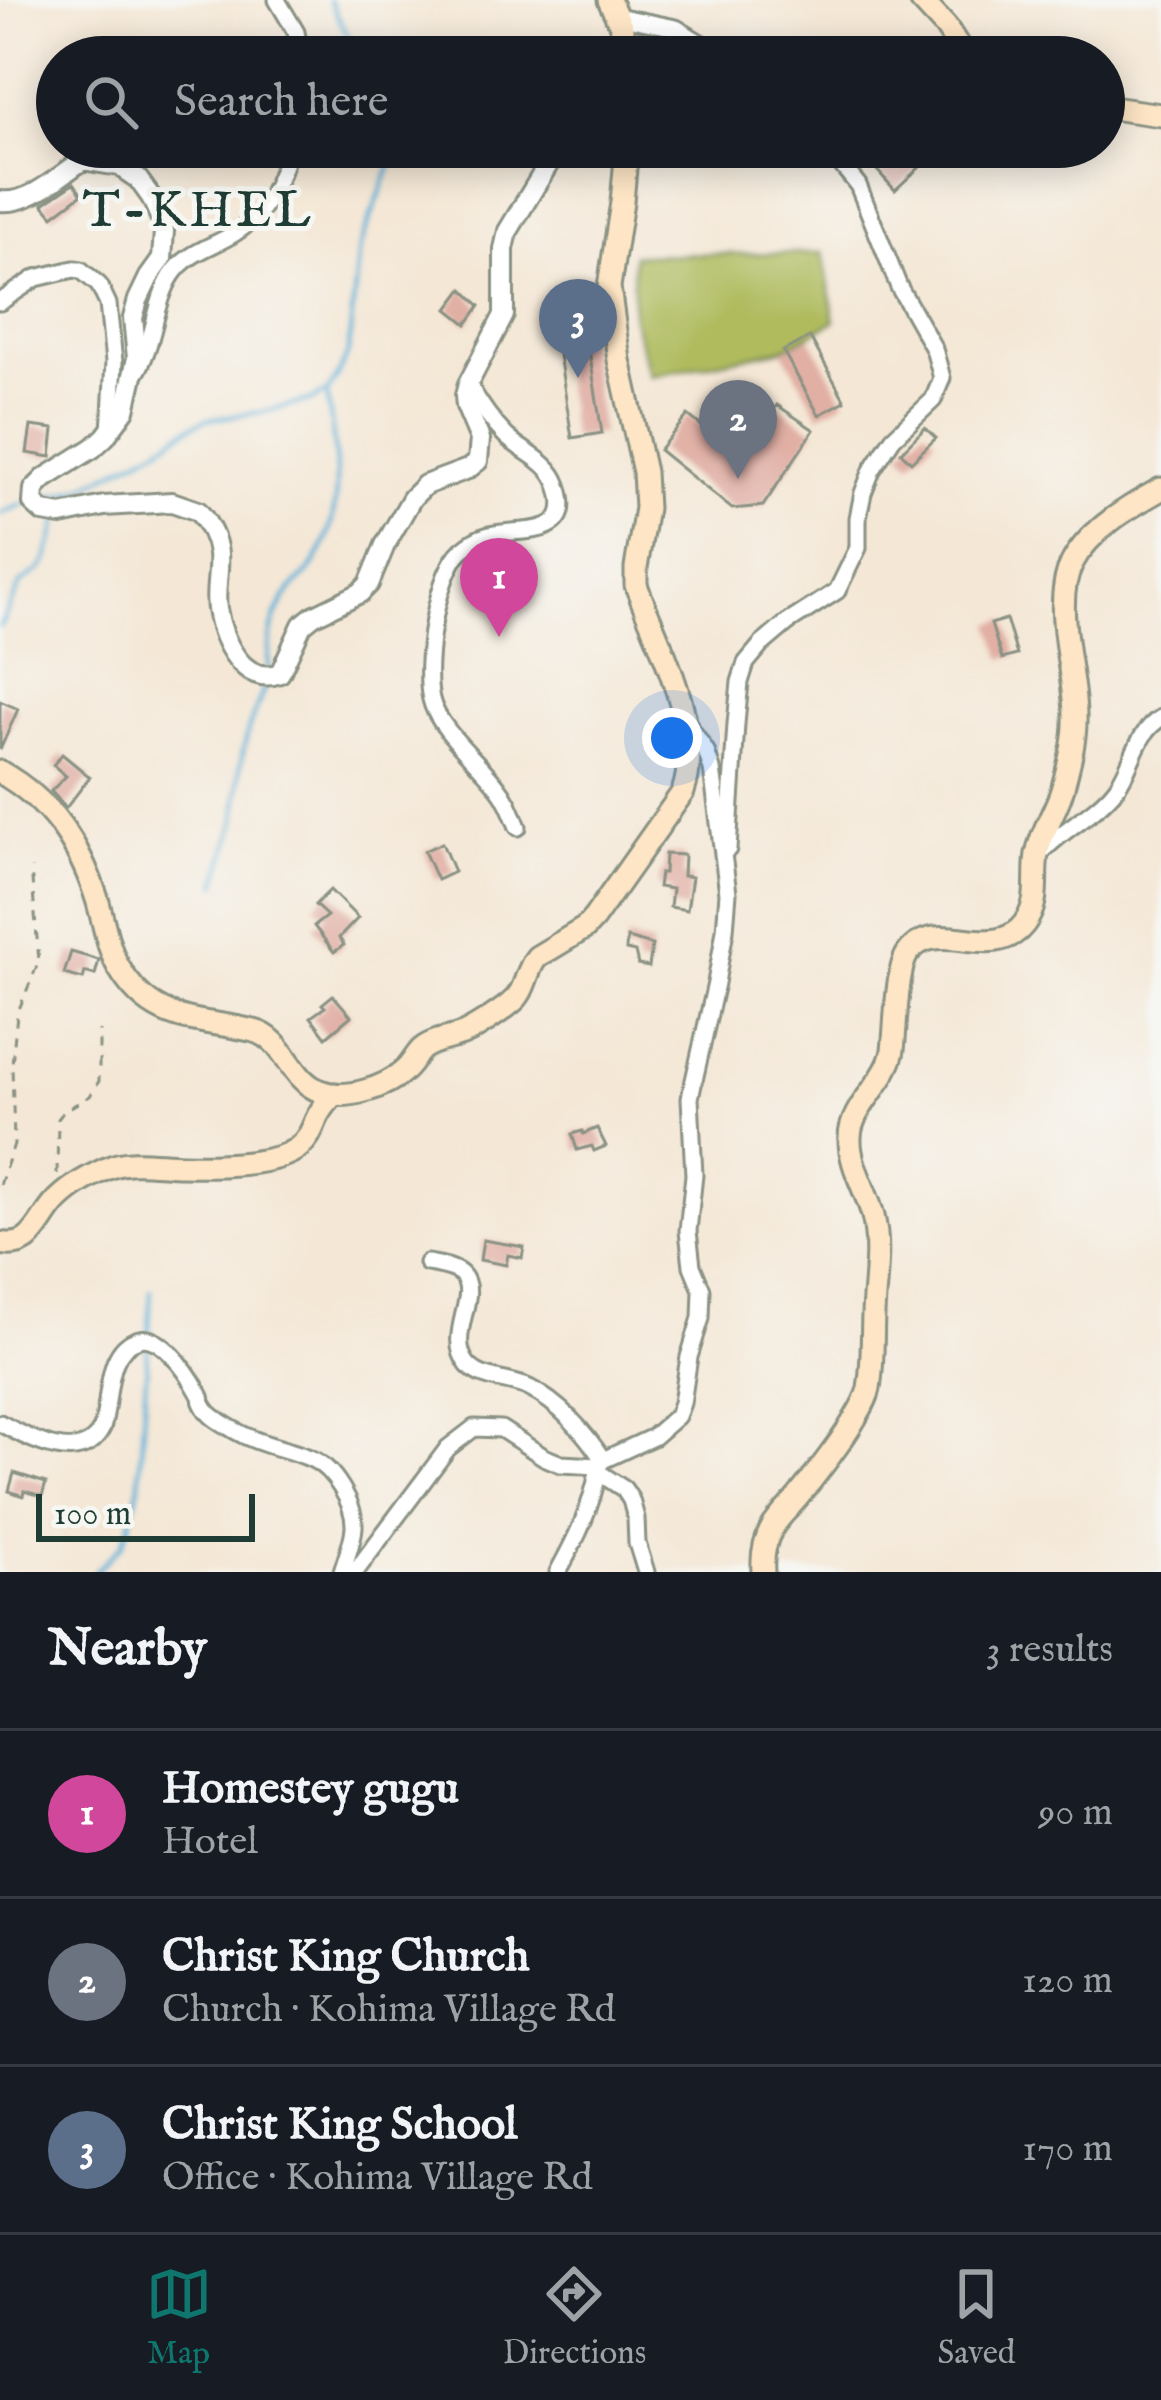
<!DOCTYPE html>
<html lang="en">
<head>
<meta charset="utf-8">
<style>
  body { margin:0; font-family:"IM FELL English",serif; background:#242831; color:#f1f3f6 }
  .scale { position:absolute; left:36px; bottom:30px; width:219px; box-sizing:border-box; padding-left:12px; border:6px solid #1f3d34; border-top:0; font-size:33px; line-height:42px; white-space:nowrap; color:#1f3d34; -webkit-text-stroke:9px #f6f6f2; paint-order:stroke }
  .you { position:absolute; left:672px; top:738px; width:42px; height:42px; margin:-30px; border:9px solid #fff; border-radius:50%; background:#1a73e8; box-shadow:0 0 0 18px #1a73e833 }
  .badge { display:grid; place-items:center; width:78px; height:78px; border-radius:50%; background:#0f766e; color:#fff; font-size:39px; font-weight:700 }
  .pin { position:absolute; translate:-50% -99px; filter:drop-shadow(0 3px 6px #0008) }
  .pin::after { content:''; position:absolute; top:63px; width:42px; height:36px; background:inherit; clip-path:polygon(0 0,100% 0,50% 100%) }
  .list { margin:0; padding:0; list-style:none }
  h2 { display:flex; justify-content:space-between; align-items:center; height:156px; margin:0; padding:0 48px; font-size:51px }
  h2 small { font-size:39px; font-weight:400; color:#9ea1a6 }
  .list li { display:grid; grid-template-columns:78px 1fr auto; gap:36px; align-items:center; box-sizing:border-box; height:168px; padding:0 48px; border-top:3px solid #363941 }
  .list b { display:block; font-size:45px; white-space:nowrap }
  .list p { margin:0; font-size:39px; white-space:nowrap; color:#9ea1a6 }
  .list em { font-size:39px; font-style:normal; color:#9ea1a6 }
  .icon { flex:none; width:66px; height:66px; fill:none; stroke:currentColor; stroke-width:2; stroke-linecap:round; stroke-linejoin:round }
  .map { position:relative; flex:none; width:1161px; height:1572px; overflow:hidden }
  .search { position:absolute; background:#171b24; box-shadow:0 6px 30px #0003; left:36px; right:36px; top:36px; height:132px; display:flex; align-items:center; gap:30px; box-sizing:border-box; padding:0 42px; border-radius:66px; color:#9ea1a6; font-size:45px }
  .sheet { height:660px; background:#171b24 }
  nav { display:flex; justify-content:space-around; align-items:center; box-sizing:border-box; height:168px; border-top:3px solid #363941; background:#171b24; font-size:33px; color:#9ea1a6 }
  nav a { display:grid; justify-items:center; gap:6px }
  nav .on { color:#0f766e }
  .map>svg:first-child { display:block }
</style>
</head>
<body>
<div class="map">
<svg width="1161" height="1572" viewBox="0 0 1161 1572">
  <rect width="100%" height="100%" fill="#f6f6f2"/>
  <filter id="ink" filterUnits="userSpaceOnUse"><feTurbulence type="fractalNoise" baseFrequency=".00833" numOctaves="2"/><feDisplacementMap in="SourceGraphic" scale="24" xChannelSelector="R" yChannelSelector="G"/><feConvolveMatrix kernelMatrix="1 2 1 2 8 2 1 2 1" color-interpolation-filters="sRGB"/></filter>
  <filter id="wash" filterUnits="userSpaceOnUse"><feTurbulence type="fractalNoise" baseFrequency=".004" numOctaves="4" result="noise"/><feDisplacementMap in="SourceGraphic" scale="48" xChannelSelector="R" yChannelSelector="G"/><feGaussianBlur stdDeviation="2.7" result="paint"/><feColorMatrix in="noise" values="0 0 0 0 0 0 0 0 0 0 0 0 0 0 0 0 0 1.4 0 .05"/><feComposite in="paint" operator="in"/></filter>
  <g filter="url(#wash)">
    <rect width="100%" height="100%" fill="#f4e7d5"/>
    <polygon fill="#afbb5d" stroke="#677c48" stroke-width="3" points="823,253 835,321 783,349 650,376 633,318 633,255"/>
    <g fill="none" stroke-linecap="round" stroke-linejoin="round">
      <g stroke="#5cb1d8" stroke-width="4.5">
        <polyline points="329,0 359,57"/>
        <polyline points="41,499 80,489 156,449 192,426 209,419 263,412 313,400 327,392 338,376 348,353 359,248 398,147"/>
        <polyline points="60,508 77,490"/>
        <polyline points="0,514 24,504"/>
        <polyline points="0,627 21,583 40,570 47,560 58,519"/>
        <path d="M268,669C268,639 272,614 291,590C300,580 310,573 316,561C347,509 335,451 327,395"/>
        <polyline points="217,884 236,820 240,766 248,730 267,681"/>
        <polyline points="149,1332 151,1290"/>
        <polyline points="94,1572 122,1545 130,1525 139,1484 148,1344"/>
      </g>
    </g>
    <g id="blocks">
      <g fill="#e1afa4">
        <polygon points="848,147 900,147 919,168 895,190 866,158 863,162"/>
        <polygon points="74,183 82,194 53,216 43,204"/>
        <polygon points="463,289 480,306 467,324 448,309"/>
        <polygon points="584,318 602,433 572,438 554,322"/>
        <polygon points="810,337 845,401 819,415 783,351"/>
        <polygon points="777,405 814,430 763,506 732,509 659,450 688,415 734,452 746,450"/>
        <polygon points="31,426 54,429 51,457 27,453"/>
        <polygon points="925,428 936,438 911,462 901,452"/>
        <polygon points="1006,619 1017,655 1002,659 991,624"/>
        <polygon points="0,701 18,709 0,750"/>
        <polygon points="62,754 90,777 66,808 51,791 66,776 53,765"/>
        <polygon points="442,843 454,872 437,880 424,851"/>
        <polygon points="665,854 684,855 683,876 692,877 687,910 670,907 672,889 658,887 660,873 664,873"/>
        <polygon points="330,890 358,918 339,938 344,945 334,952 314,926 327,916 315,905"/>
        <polygon points="627,938 652,945 649,967 638,965 635,952 626,950"/>
        <polygon points="71,952 99,960 95,975 85,972 83,979 64,974"/>
        <polygon points="333,995 351,1016 326,1037 311,1017 325,1007 322,1004"/>
        <polygon points="597,1128 606,1146 594,1151 592,1146 577,1150 572,1134 582,1131 583,1134"/>
        <polygon points="483,1240 524,1247 522,1258 508,1255 506,1265 480,1260"/>
        <polygon points="14,1473 46,1483 42,1496 24,1491 23,1496 9,1491"/>
      </g>
    </g>
  </g>
  <g filter="url(#ink)">
    <use href="#blocks" fill-opacity="0" stroke="#8a9284" stroke-width="3"/>
    <g fill="none" stroke-linecap="round" stroke-linejoin="round">
      <g stroke="#8a9284" stroke-width="21">
        <g id="minor">
          <polyline points="277,0 296,32 301,57"/>
          <polyline points="617,16 676,28 723,57"/>
          <polyline points="0,302 36,278 74,269 81,270 99,285 108,304 114,362 110,432"/>
          <path d="M136,373C155,342 154,303 172,275C187,252 213,247 235,233C265,214 281,181 289,147"/>
          <path d="M468,384C479,403 490,420 506,436C523,453 549,460 558,485C578,543 515,526 486,536C478,538 468,545 462,550C436,573 423,666 431,699C437,728 479,762 497,786C507,798 512,812 518,827"/>
          <polyline points="728,849 736,724 740,682 746,663 761,645 787,623 837,591 858,548 858,518 863,493 872,470 893,438 933,400 942,378 934,349 899,287 858,185 827,147"/>
          <path d="M1038,856C1061,829 1095,815 1116,788C1133,766 1136,732 1161,718"/>
          <path d="M427,1263C438,1265 455,1267 462,1275C481,1296 444,1336 468,1365C482,1381 511,1379 529,1388C559,1403 585,1432 603,1460"/>
          <path d="M0,1423C28,1438 82,1469 102,1428C111,1401 104,1349 139,1339C161,1333 188,1373 198,1391C206,1405 197,1394 205,1408C211,1418 224,1424 234,1430C259,1445 286,1448 312,1459C333,1468 355,1504 354,1527C353,1542 346,1558 342,1572"/>
          <polyline points="355,1572 448,1448 474,1428 501,1429 544,1457 561,1464 598,1466"/>
          <path d="M558,1572C576,1539 591,1509 598,1472"/>
          <polyline points="646,1572 637,1543 636,1518 631,1500 624,1489 598,1472 598,1466 603,1460 653,1437 677,1416 682,1403 689,1357 701,1318 702,1290 692,1266 688,1231 694,1175 690,1098 716,983 725,930 728,893 712,769 706,751 686,721"/>
        </g>
      </g>
      <g stroke="#8a9284" stroke-width="24">
        <path id="tertiary" d="M0,201C29,205 59,176 83,160L119,166L138,179L151,197L161,219L164,231L162,259L149,277L138,300L133,318L137,358L125,410L105,437L93,448L45,478L34,489L33,503L43,512L61,515L104,506L172,502L198,511C208,523 216,537 218,553C220,572 214,590 217,609C222,640 243,687 280,673L302,625L313,616L360,593L369,584L385,545L412,498L425,485L468,469L478,461L480,439L466,406L465,396L468,384L504,315V249L508,231L549,163L569,147"/>
      </g>
      <g stroke="#8a9284" stroke-width="27">
        <g id="secondary">
          <polyline points="609,0 622,28 623,57"/>
          <polyline points="921,0 946,27 965,57"/>
          <polyline points="1104,107 1161,115"/>
          <path d="M0,772C51,801 79,843 97,899C104,922 107,947 119,968C154,1027 198,1017 254,1031C285,1038 290,1080 320,1091C345,1101 386,1088 405,1070C412,1064 416,1054 422,1049C434,1039 452,1039 465,1033C476,1028 502,1011 511,1003C527,991 525,971 537,957L585,928L594,918L683,792C705,729 658,644 636,585V568L646,508L644,472L619,360L609,287L622,202L627,147"/>
          <path d="M0,1243C32,1250 37,1224 54,1204C67,1189 90,1176 108,1168C131,1158 158,1165 182,1165C211,1166 277,1166 299,1147C310,1138 312,1128 318,1116C322,1108 329,1100 335,1094"/>
          <path d="M763,1572C762,1557 764,1542 772,1528C779,1516 792,1505 801,1493C819,1470 839,1446 854,1420C860,1410 867,1399 869,1388C873,1364 872,1340 873,1315C874,1283 881,1248 873,1216C867,1191 849,1165 850,1138C850,1106 888,1082 893,1050C896,1027 896,969 908,953C937,915 993,964 1024,924C1041,902 1033,879 1037,854C1042,829 1057,810 1063,787C1069,764 1076,739 1075,716C1075,672 1051,603 1072,563C1089,530 1129,507 1161,489"/>
        </g>
      </g>
      <g stroke="#8a9284" stroke-width="3" stroke-dasharray="9 9" stroke-linecap="butt">
        <polyline points="57,1174 58,1119 64,1111 90,1096 99,1081 99,1030"/>
        <polyline points="0,1185 14,1144 12,1064 17,1014 39,961 31,868"/>
      </g>
      <use href="#minor" stroke="#fff" stroke-width="15"/>
      <use href="#tertiary" stroke="#fff" stroke-width="18"/>
      <use href="#secondary" stroke="#fde5c5" stroke-width="21"/>
    </g>
  </g>
  <g text-anchor="middle" dominant-baseline="central" stroke-width="10" stroke-linejoin="round" paint-order="stroke">
    <g font-size="51" letter-spacing="3" fill="#1f3d34" stroke="#f6f6f2">
      <text x="198" y="212">T-KHEL</text>
    </g>
  </g>
</svg>
<div class="scale">100 m</div>
<div class="you"></div>
<div class="pin badge" style="left:499px;top:637px;background:#d1479c">1</div>
<div class="pin badge" style="left:738px;top:479px;background:#6b7280">2</div>
<div class="pin badge" style="left:578px;top:378px;background:#5c6f8a">3</div>
<div class="search"><svg class="icon" aria-label="search" viewBox="0 0 24 24"><circle cx="10" cy="10" r="6"/><path d="M15 15l6 6"/></svg>Search here</div>
</div>
<section class="sheet">
<h2>Nearby<small>3 results</small></h2>
<ul class="list">
<li><span class="badge" style="background:#d1479c">1</span><div><b>Homestey gugu</b><p>Hotel</p></div><em>90 m</em></li>
<li><span class="badge" style="background:#6b7280">2</span><div><b>Christ King Church</b><p>Church · Kohima Village Rd</p></div><em>120 m</em></li>
<li><span class="badge" style="background:#5c6f8a">3</span><div><b>Christ King School</b><p>Office · Kohima Village Rd</p></div><em>170 m</em></li>
</ul>
</section>
<nav>
<a class="on"><svg class="icon" aria-label="map" viewBox="0 0 24 24"><path d="M3 6l6-2 6 2 6-2v14l-6 2-6-2-6 2zM9 4v14M15 6v14"/></svg>Map</a>
<a><svg class="icon" aria-label="directions" viewBox="0 0 24 24"><path d="M12 3l9 9-9 9-9-9zM9 14v-3h6M13 9l2 2-2 2"/></svg>Directions</a>
<a><svg class="icon" aria-label="saved" viewBox="0 0 24 24"><path d="M7 4h10v16l-5-4-5 4z"/></svg>Saved</a>
</nav>
</body>
</html>
